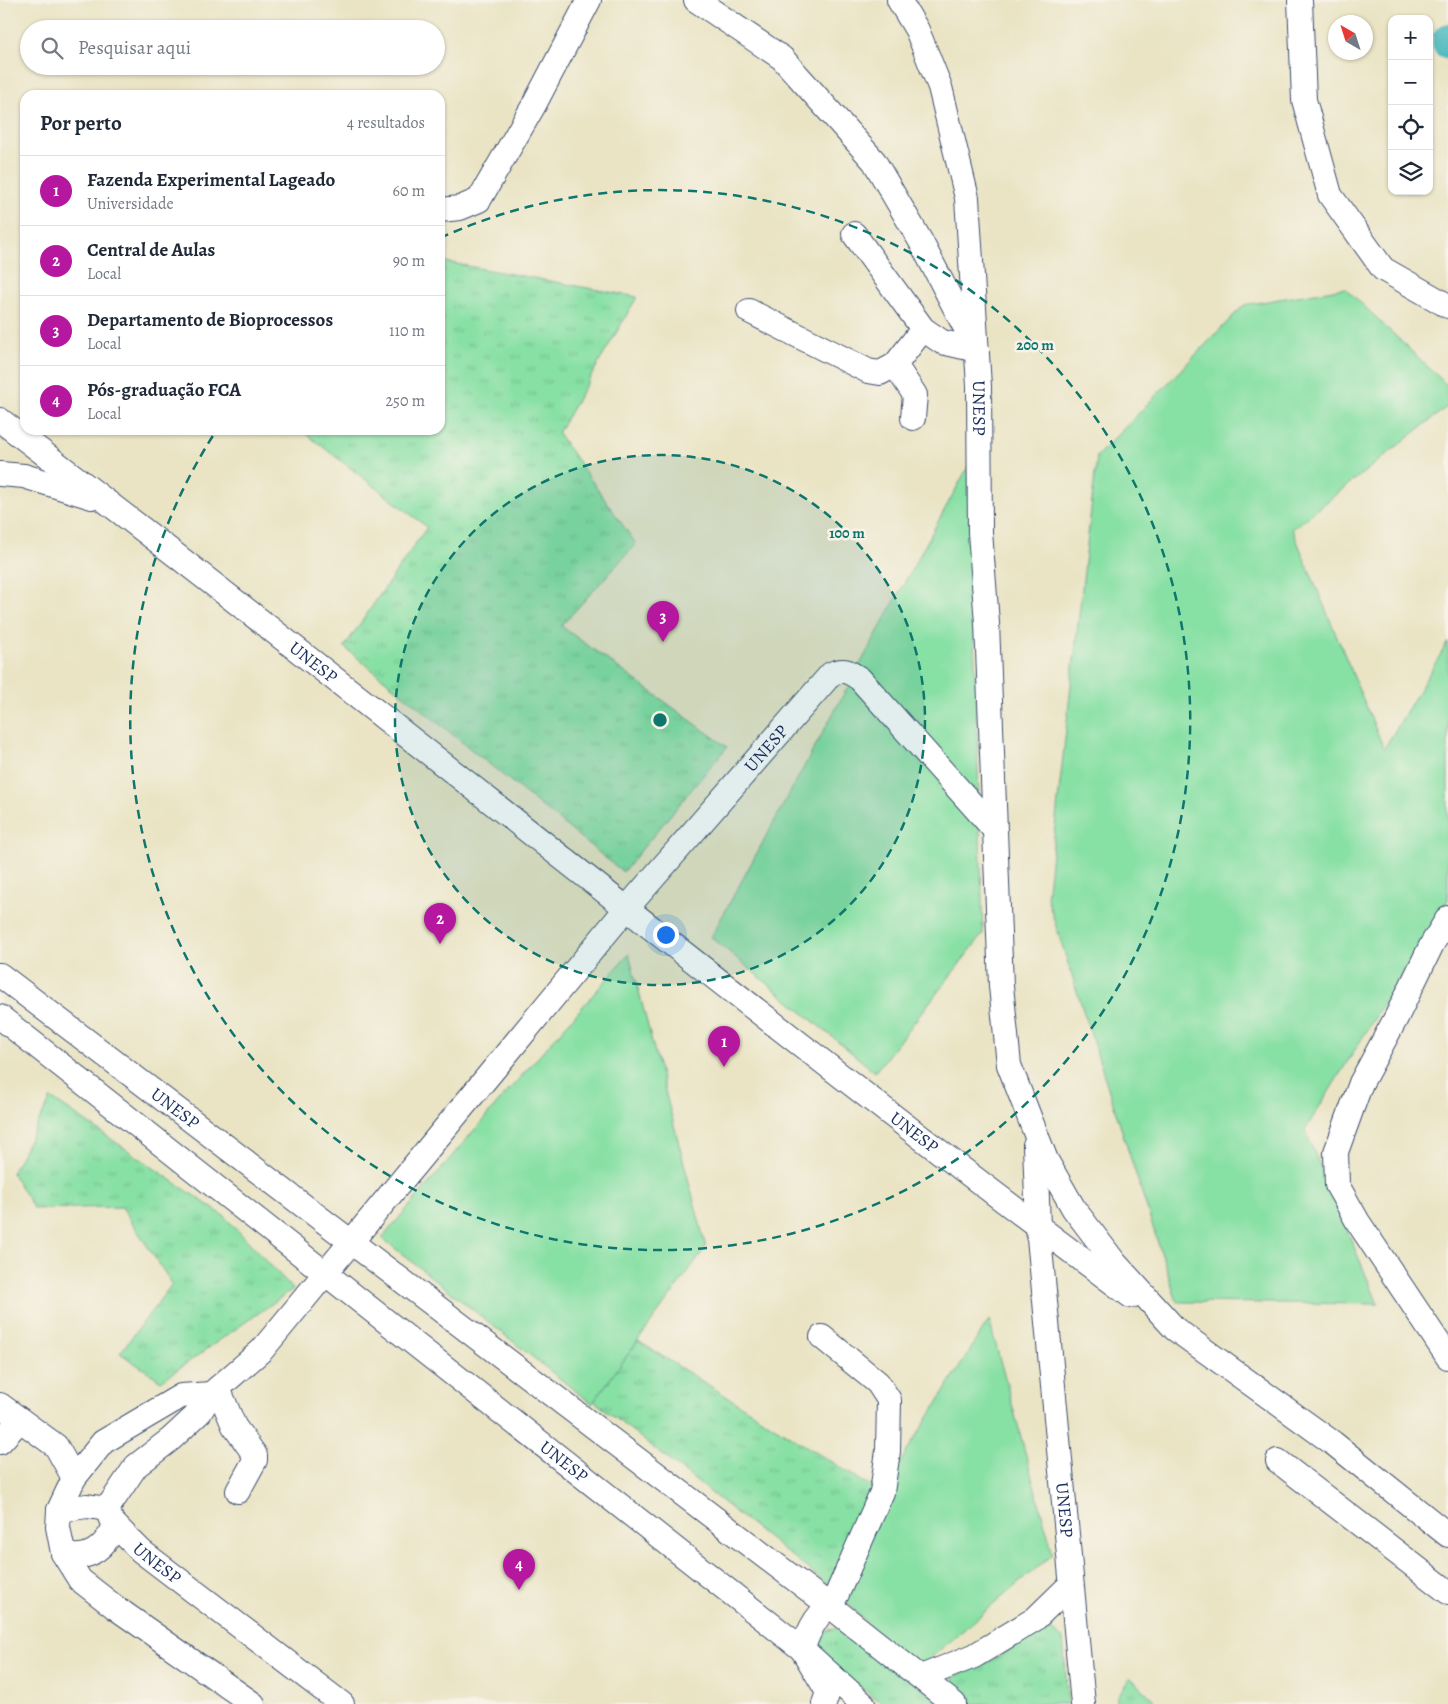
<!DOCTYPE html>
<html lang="pt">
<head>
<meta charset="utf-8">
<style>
  body { margin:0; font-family:Alegreya,serif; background:#f6f6f7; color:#1f2937 }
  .controls { position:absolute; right:15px; top:15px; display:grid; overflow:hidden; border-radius:10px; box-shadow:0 1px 4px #0004 }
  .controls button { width:45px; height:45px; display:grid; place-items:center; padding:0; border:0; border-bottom:1px solid #e0e1e3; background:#fff; color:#1f2937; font:25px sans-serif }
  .compass { position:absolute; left:1328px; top:15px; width:45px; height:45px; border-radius:50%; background:#fff; box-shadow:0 1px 4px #0004; rotate:321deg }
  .you { position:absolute; left:665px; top:934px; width:18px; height:18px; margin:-12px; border:4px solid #fff; border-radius:50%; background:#1a73e8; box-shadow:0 0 0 8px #1a73e833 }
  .badge { display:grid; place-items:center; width:32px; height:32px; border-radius:50%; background:#b5179e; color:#fff; font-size:16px; font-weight:700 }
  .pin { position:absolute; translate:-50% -41px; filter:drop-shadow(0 1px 2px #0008) }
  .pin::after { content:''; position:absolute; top:26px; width:18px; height:15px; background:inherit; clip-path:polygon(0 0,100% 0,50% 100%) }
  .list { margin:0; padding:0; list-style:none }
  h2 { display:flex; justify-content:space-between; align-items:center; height:65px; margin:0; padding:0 20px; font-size:21px }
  h2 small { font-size:16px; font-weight:400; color:#747a83 }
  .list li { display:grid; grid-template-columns:32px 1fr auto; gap:15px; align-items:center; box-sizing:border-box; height:70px; padding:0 20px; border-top:1px solid #e0e1e3 }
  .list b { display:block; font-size:19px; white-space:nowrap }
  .list p { margin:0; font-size:16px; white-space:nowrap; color:#747a83 }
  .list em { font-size:16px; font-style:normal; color:#747a83 }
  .icon { flex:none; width:28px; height:28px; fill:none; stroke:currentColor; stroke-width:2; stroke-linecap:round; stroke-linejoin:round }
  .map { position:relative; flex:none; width:1448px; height:1704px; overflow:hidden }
  .search { position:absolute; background:#fff; box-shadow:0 1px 4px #0004; left:20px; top:20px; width:425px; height:55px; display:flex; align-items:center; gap:12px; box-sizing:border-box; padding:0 18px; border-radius:28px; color:#747a83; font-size:19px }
  .panel { position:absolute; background:#fff; box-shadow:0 1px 4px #0004; left:20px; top:90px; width:425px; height:345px; border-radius:15px }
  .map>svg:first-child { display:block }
</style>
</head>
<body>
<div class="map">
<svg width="1448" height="1704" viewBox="0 0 1448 1704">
  <defs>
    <pattern id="grass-tufts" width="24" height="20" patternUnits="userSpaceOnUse" patternTransform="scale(1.25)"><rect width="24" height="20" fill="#87e0a4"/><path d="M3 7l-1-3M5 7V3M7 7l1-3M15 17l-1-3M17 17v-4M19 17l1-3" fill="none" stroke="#74c090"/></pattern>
  </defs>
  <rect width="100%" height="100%" fill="#f7f3e8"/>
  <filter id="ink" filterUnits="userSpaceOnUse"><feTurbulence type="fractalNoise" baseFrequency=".02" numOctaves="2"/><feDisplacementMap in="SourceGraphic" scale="10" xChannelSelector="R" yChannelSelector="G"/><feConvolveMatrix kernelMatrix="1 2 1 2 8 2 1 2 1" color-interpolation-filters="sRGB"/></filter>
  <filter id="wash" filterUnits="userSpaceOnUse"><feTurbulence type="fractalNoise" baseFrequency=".0096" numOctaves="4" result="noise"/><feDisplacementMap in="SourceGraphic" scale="20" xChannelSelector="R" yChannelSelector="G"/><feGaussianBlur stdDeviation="1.12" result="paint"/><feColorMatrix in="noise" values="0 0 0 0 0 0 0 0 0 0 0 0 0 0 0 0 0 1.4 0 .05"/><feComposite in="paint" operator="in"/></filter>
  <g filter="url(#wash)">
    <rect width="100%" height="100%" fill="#eae4c5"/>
    <g fill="url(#grass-tufts)" stroke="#518881">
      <polygon points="440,261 637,297 558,433 636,544 561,626 727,747 623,872 344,647 427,527 301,430 440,430"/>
      <polygon points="51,1098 224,1216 293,1289 161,1381 120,1353 172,1284 122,1207 34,1209 12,1173"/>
      <polygon points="638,1341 881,1493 837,1592 594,1401"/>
      <path d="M837,1628L844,1630L943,1704H883L822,1659C813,1644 820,1630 837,1628Z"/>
      <path d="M1042,1628L1053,1630L1063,1639L1068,1704H975L947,1683C957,1672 973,1670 986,1663C1005,1654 1021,1643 1036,1630Z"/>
      <polygon points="1130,1677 1158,1704 1117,1704 1117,1698"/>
    </g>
    <g fill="#87e0a4" stroke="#518881">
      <polygon points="1345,288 1448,386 1448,406 1292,529 1384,749 1448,642 1448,900 1305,1130 1378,1304 1177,1302 1047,898 1097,456 1244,305"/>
      <polygon points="969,465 983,934 875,1072 711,937"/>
      <polygon points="629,954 706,1247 592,1404 382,1238 495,1106"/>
      <polygon points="989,1320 1053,1554 914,1672 837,1592 881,1493"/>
    </g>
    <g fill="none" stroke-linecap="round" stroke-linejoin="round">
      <polyline stroke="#48b8bf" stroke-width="31" points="1448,39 1448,44"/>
    </g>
  </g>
  <g filter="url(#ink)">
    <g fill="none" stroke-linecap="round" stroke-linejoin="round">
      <g stroke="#3a4a6d" stroke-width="26">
        <g id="minor">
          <polyline points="696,0 782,58 874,161 920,240 977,350 942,342 923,329 854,234"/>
          <path id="s1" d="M899,0L917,30L940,87L967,198L979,386L980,532L987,623L1001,986L1009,1065L1046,1160L1074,1209L1115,1263L1175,1329L1333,1443L1448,1535"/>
          <polyline points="1300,0 1304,100 1330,195 1383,269 1448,306"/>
          <polyline points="440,210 460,208 479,200 534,105 589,0"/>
          <polyline points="749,311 868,371 880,373 895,365 923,329"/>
          <polyline points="895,365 915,395 913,418"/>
          <path id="s2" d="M0,420C380,708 748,1012 1131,1296"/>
          <polyline points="0,474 24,476 92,497"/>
          <polyline points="1448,918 1432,944 1396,1018 1361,1083 1336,1152 1337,1185 1358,1222 1448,1357"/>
          <path id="s3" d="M0,975L830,1606L954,1704"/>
          <path id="s4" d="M0,1017L802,1649L863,1704"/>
          <path id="s5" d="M1035,1145L1038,1227L1083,1704"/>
          <path d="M822,1337L878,1383L889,1400L888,1451L882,1492L837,1594C832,1603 826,1608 819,1616C811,1625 807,1637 802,1649L828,1692L824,1704"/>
          <polyline points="218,1388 234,1426 255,1455 255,1460 238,1491"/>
          <polyline points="211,1394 181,1396 103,1442 74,1478 59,1510 58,1527 63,1553 80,1580 116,1608 253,1704"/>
          <polyline points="0,1405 56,1446 74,1478"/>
          <polyline points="0,1442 20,1420"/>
          <polyline points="1278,1461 1448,1592"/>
          <path id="s6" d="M107,1509L136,1466L171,1439L200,1412L211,1394L262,1350L626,909L831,674C844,668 848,671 860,679L994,829"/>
          <path id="s7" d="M107,1509L112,1522L141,1551L342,1704"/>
          <polyline points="59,1510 87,1506 107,1509"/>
          <path d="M63,1553C68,1554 74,1557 79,1556C97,1556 108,1539 116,1526"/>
          <polyline points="921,1677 974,1656 1035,1619 1071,1584"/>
        </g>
      </g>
      <use href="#minor" stroke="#fff" stroke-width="24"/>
    </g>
  </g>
  <circle cx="660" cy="720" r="265" fill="#0f766e" fill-opacity=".12"/>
  <g fill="none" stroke="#0f766e" stroke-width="2.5" stroke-dasharray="9 6">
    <circle cx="660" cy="720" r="265"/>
    <path d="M440 238A530 530 0 1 1 216 431"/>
  </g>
  <g text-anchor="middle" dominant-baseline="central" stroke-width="5" stroke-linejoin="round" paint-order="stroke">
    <g font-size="18" fill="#1b2f5e" stroke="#f7f3e8">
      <text stroke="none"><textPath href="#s1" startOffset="421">UNESP</textPath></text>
      <text stroke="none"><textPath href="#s2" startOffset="396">UNESP</textPath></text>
      <text stroke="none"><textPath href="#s6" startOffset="1009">UNESP</textPath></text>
      <text stroke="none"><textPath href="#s3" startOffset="220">UNESP</textPath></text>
      <text stroke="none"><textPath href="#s2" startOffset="1159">UNESP</textPath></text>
      <text stroke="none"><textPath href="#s4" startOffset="718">UNESP</textPath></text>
      <text stroke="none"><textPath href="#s5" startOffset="366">UNESP</textPath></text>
      <text stroke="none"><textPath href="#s7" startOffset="75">UNESP</textPath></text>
    </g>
  </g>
  <circle cx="660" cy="720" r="8" fill="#0f766e" stroke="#f7f3e8" stroke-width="2.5"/>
  <g font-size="15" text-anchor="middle" font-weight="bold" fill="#0f766e" stroke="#f7f3e8" stroke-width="5" stroke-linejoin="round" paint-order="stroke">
    <text x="1035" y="350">200 m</text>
    <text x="847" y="538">100 m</text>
  </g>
</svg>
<div class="controls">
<button>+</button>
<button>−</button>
<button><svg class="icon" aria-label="locate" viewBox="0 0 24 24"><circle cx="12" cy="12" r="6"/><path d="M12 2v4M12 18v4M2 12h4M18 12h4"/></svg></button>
<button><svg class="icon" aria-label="layers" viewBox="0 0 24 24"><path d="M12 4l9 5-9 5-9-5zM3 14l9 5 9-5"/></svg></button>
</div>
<svg class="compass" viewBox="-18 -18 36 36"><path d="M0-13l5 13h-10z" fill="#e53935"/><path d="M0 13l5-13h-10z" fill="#747a83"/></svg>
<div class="you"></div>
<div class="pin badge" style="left:724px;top:1067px">1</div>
<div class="pin badge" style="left:440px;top:944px">2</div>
<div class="pin badge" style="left:663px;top:642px">3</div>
<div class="pin badge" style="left:519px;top:1590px">4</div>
<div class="search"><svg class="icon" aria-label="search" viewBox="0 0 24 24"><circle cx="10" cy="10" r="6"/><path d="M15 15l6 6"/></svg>Pesquisar aqui</div>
<section class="panel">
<h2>Por perto<small>4 resultados</small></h2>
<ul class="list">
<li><span class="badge">1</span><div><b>Fazenda Experimental Lageado</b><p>Universidade</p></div><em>60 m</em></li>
<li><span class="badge">2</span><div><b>Central de Aulas</b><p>Local</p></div><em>90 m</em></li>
<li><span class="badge">3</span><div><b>Departamento de Bioprocessos</b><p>Local</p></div><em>110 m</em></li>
<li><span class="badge">4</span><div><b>Pós-graduação FCA</b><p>Local</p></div><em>250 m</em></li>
</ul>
</section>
</div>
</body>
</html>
